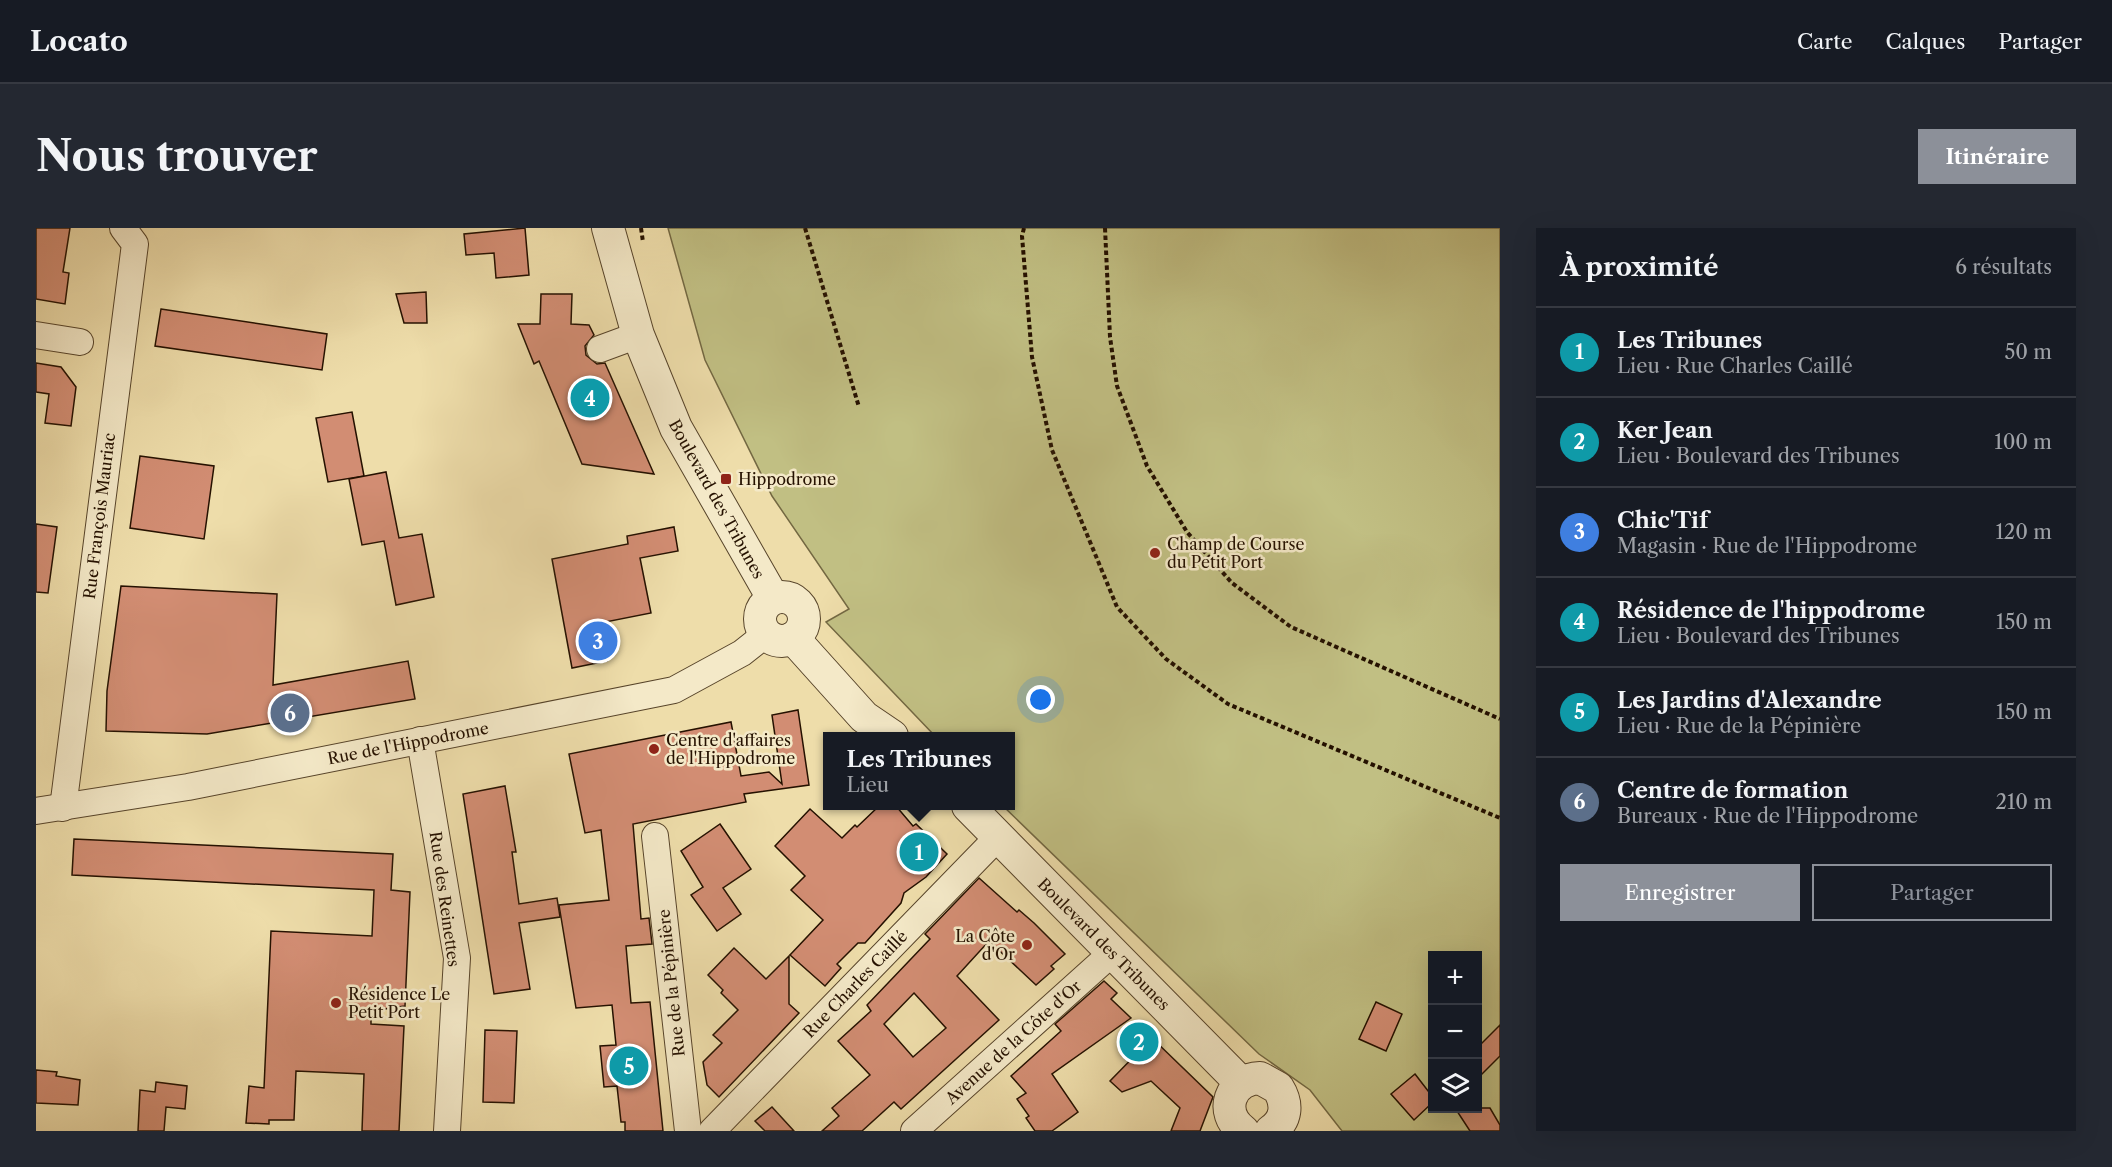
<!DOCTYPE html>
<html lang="fr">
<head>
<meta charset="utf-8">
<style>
  body { margin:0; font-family:"Libre Caslon Text",serif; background:#242831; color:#f1f3f6 }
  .controls { position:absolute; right:18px; bottom:18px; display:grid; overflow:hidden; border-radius:0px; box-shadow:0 6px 24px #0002 }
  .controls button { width:54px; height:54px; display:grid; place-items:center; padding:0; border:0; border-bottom:2px solid #363941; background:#171b24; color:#f1f3f6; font:30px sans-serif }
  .you { position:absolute; left:1005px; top:472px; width:21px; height:21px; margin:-15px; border:4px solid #fff; border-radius:50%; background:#1a73e8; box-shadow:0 0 0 9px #1a73e833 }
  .badge { display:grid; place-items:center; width:39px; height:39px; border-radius:50%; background:#8c9099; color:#fff; font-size:20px; font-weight:700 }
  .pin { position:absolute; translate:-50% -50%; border:3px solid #fff; box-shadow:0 2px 6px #0006 }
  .popup { position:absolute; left:787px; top:504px; width:192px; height:78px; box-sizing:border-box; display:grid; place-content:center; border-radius:0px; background:#171b24; filter:drop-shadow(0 2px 4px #0005); font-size:20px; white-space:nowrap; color:#9ea1a6 }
  .popup b { font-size:22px; color:#f1f3f6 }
  .popup::after { content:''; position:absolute; left:50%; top:100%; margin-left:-12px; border:12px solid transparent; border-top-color:#171b24 }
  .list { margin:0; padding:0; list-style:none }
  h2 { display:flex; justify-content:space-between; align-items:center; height:78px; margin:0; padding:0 24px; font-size:26px }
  h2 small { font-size:20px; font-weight:400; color:#9ea1a6 }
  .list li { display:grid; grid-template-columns:39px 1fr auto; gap:18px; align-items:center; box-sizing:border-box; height:90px; padding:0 24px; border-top:2px solid #363941 }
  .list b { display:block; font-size:22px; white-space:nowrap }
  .list p { margin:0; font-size:20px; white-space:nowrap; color:#9ea1a6 }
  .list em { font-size:20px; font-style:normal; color:#9ea1a6 }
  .actions { display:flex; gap:12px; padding:18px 24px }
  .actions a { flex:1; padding:14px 0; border:2px solid #8c9099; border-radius:0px; text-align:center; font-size:21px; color:#8c9099 }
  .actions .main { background:#8c9099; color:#fff }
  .icon { flex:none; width:33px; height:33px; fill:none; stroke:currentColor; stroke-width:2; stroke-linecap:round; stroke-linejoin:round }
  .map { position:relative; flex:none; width:1464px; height:903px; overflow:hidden; border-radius:0px }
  header { display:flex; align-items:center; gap:36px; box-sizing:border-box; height:84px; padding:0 30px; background:#171b24; border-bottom:2px solid #363941 }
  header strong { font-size:28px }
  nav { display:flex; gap:33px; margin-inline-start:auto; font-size:21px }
  .intro { display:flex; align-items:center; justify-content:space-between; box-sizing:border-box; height:144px; padding:0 36px }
  h1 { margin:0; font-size:42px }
  .button { padding:15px 27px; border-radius:0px; background:#8c9099; color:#fff; font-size:21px; font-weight:700 }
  main { display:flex; gap:36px; padding:0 36px }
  aside { flex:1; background:#171b24; border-radius:0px; box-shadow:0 6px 24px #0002 }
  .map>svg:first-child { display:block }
</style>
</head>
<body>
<header>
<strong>Locato</strong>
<nav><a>Carte</a><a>Calques</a><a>Partager</a></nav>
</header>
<div class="intro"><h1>Nous trouver</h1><a class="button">Itinéraire</a></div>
<main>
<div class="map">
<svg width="1464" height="903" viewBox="0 0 1464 903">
  <rect width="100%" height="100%" fill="#eda"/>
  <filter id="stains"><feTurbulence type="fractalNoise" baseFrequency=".00333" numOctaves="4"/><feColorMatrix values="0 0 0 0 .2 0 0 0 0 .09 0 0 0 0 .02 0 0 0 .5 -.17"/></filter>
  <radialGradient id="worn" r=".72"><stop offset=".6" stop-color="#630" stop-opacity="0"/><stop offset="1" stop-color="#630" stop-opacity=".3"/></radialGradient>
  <path fill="#c1bf83" stroke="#736842" stroke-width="1.5" fill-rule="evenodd" d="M632,0H1464V903H1306L1274,862L1223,826L967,578H974V508H899L790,394L813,381L736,268L669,132ZM1396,728H1442V880H1396Z"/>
  <g fill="#d28d73" stroke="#251100" stroke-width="1.5" fill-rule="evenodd">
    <polygon points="0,0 34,0 27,44 33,45 29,76 0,71"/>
    <polygon points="489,0 493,47 460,50 458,25 430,27 428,6"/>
    <polygon points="390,64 391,95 368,95 360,66"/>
    <polygon points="505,66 536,66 535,96 553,97 558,107 549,118 550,127 561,136 569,135 618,246 546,236 503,133 498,136 482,96 504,96"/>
    <polygon points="125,81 291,106 286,142 119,118"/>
    <polygon points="0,135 25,139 40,159 35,198 9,195 13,166 0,164"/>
    <polygon points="316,184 328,248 292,254 280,190"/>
    <polygon points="104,228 178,238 168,311 94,300"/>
    <polygon points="350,244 363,310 386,306 398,369 360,377 348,313 326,317 313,251"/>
    <polygon points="0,296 21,299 12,365 0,364"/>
    <polygon points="638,299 642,323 604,330 615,385 564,395 571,433 536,440 516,331 592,316 591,308"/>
    <polygon points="85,358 241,366 237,457 372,433 379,471 171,506 70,503 71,463"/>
    <polygon points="762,482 773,557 708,566 710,574 597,596 605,691 613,690 616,716 590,718 595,775 614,774 627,903 589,903 589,894 585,894 581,858 568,859 564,818 580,817 576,777 540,780 523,677 573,672 565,602 549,605 533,526 695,494 705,548 733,544 746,556 736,487"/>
    <polygon points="469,558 480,624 476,624 483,676 521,670 524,689 483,695 494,761 458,766 427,566"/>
    <polygon points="843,578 860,578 877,598 880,596 911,626 890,649 868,665 865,675 829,715 822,715 801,736 805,740 789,758 754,727 787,692 755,662 769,648 739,618 774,581 806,610 819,597 821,599"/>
    <polygon points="684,596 715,641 687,660 705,686 681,703 655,667 667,659 645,623"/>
    <polygon points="38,611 357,626 355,662 374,664 369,778 335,783 335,796 368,798 363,903 326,903 328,846 260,843 258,892 233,892 233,896 210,895 213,858 228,860 235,703 336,708 338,662 36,647"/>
    <path d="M943,650L981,684L983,682L998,695L1029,726L1015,738L1018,741L1000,757L953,713L921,748L963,792L865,881L858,874L826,903H786L803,888L796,880L834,847L802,813L835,783L831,777L894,711L889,706ZM878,765L910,800L877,829L848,796Z"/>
    <polygon points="698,720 730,751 753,728 753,776 763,785 683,869 671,857 667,834 686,815 677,807 702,782 685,765 687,762 672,747"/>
    <polygon points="1068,753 1081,765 1075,771 1095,790 1016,846 1042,884 1016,903 999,903 990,890 993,888 981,871 990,865 975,848 1025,803 1019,796"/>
    <polygon points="1340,774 1366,786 1350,823 1323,811"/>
    <polygon points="1464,797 1464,828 1442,850 1442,819"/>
    <polygon points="449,802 481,803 478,875 447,874"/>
    <polygon points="1116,810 1177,869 1164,903 1135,903 1144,880 1115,853 1086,864 1074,853"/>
    <polygon points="0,842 21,844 20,848 44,852 42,877 0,875"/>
    <polygon points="1379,846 1396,868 1396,875 1378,892 1355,866"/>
    <polygon points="120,854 151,858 149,881 130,879 128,903 102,903 104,862 119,864"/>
    <polygon points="736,879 758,903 729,903 719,893"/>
    <polygon points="1419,880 1454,880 1464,897 1464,903 1434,903"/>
  </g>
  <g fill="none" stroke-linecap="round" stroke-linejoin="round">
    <g stroke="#57442a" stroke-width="28">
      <g id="minor">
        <polyline points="0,107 44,114"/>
        <polyline points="564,121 602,107"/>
        <polyline points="384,512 421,730 411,903"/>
        <polyline points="27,580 99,16 87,0"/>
        <polyline points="0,583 152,559 638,462 706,425 730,406"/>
        <polyline points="619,608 652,903"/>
        <polyline points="676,903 962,609"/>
        <polyline points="878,903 1076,725"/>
      </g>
    </g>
    <g stroke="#57442a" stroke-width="34">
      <g id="tertiary">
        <polyline points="572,0 602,107 640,200 737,370"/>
        <circle cx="746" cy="391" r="22"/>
        <polyline points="757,410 828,489 856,508"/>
        <polyline points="932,578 1205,855"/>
        <path d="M1207,903C1182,884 1194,851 1224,850L1242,860C1252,876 1251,892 1235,903"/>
      </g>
    </g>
    <g stroke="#251100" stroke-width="4" stroke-dasharray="4.5 3" stroke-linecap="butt">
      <polyline points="605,0 607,14"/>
      <polyline points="769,0 823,179"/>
      <polyline points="988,0 986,8 996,129 1016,222 1081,379 1130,431 1192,476 1464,590"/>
      <polyline points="1069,0 1074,109 1081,158 1111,238 1151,304 1196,355 1255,399 1464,491"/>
    </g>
    <use href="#minor" stroke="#f4e9c8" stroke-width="26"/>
    <use href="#tertiary" stroke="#f4e9c8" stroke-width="32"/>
  </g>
  <g fill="#8f2418" stroke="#f4e9c8" stroke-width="2">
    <rect x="684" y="245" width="12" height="12" rx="3"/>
    <circle cx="1119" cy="325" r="6"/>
    <circle cx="618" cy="521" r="6"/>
    <circle cx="991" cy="717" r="6"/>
    <circle cx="300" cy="775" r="6"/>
  </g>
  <g text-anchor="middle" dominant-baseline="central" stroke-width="5" stroke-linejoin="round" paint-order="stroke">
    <g font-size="16" fill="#251100" stroke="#f4e9c8" text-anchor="start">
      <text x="702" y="251">Hippodrome</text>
      <text x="1131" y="316">Champ de Course<tspan x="1131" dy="18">du Petit Port</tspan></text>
      <text x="630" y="512">Centre d'affaires<tspan x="630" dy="18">de l'Hippodrome</tspan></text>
      <text x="979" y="708" text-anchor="end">La Côte<tspan x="979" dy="18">d'Or</tspan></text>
      <text x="312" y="766">Résidence Le<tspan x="312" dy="18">Petit Port</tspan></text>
    </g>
    <g font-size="16" fill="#251100" stroke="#f4e9c8">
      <text transform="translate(681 271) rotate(61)">Boulevard des Tribunes</text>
      <text transform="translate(63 288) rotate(-83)">Rue François Mauriac</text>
      <text transform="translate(372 515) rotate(-11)">Rue de l'Hippodrome</text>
      <text transform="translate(409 671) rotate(82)">Rue des Reinettes</text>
      <text transform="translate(1068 716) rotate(45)">Boulevard des Tribunes</text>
      <text transform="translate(635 755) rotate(-96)">Rue de la Pépinière</text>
      <text transform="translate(819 756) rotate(-46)">Rue Charles Caillé</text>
      <text transform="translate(977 814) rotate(-42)">Avenue de la Côte d'Or</text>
    </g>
  </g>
  <rect width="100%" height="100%" filter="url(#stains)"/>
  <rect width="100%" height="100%" fill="url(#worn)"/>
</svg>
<div class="controls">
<button>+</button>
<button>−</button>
<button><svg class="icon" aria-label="layers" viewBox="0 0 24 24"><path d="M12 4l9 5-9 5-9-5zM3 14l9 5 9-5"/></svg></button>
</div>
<div class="you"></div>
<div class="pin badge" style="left:883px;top:624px;background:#0f9aa8">1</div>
<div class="popup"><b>Les Tribunes</b>Lieu</div>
<div class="pin badge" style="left:1103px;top:814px;background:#0f9aa8">2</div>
<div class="pin badge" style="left:562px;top:413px;background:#3f7fe0">3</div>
<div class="pin badge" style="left:554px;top:170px;background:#0f9aa8">4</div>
<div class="pin badge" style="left:593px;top:838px;background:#0f9aa8">5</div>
<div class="pin badge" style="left:254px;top:485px;background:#5c6f8a">6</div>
</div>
<aside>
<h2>À proximité<small>6 résultats</small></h2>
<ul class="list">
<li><span class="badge" style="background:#0f9aa8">1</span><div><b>Les Tribunes</b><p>Lieu · Rue Charles Caillé</p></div><em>50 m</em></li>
<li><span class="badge" style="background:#0f9aa8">2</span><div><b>Ker Jean</b><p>Lieu · Boulevard des Tribunes</p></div><em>100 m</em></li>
<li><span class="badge" style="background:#3f7fe0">3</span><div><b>Chic'Tif</b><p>Magasin · Rue de l'Hippodrome</p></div><em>120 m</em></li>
<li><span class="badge" style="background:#0f9aa8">4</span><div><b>Résidence de l'hippodrome</b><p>Lieu · Boulevard des Tribunes</p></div><em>150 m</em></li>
<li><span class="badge" style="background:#0f9aa8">5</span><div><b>Les Jardins d'Alexandre</b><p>Lieu · Rue de la Pépinière</p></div><em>150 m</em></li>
<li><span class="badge" style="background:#5c6f8a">6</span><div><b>Centre de formation</b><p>Bureaux · Rue de l'Hippodrome</p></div><em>210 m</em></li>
</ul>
<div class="actions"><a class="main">Enregistrer</a><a>Partager</a></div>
</aside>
</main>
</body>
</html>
